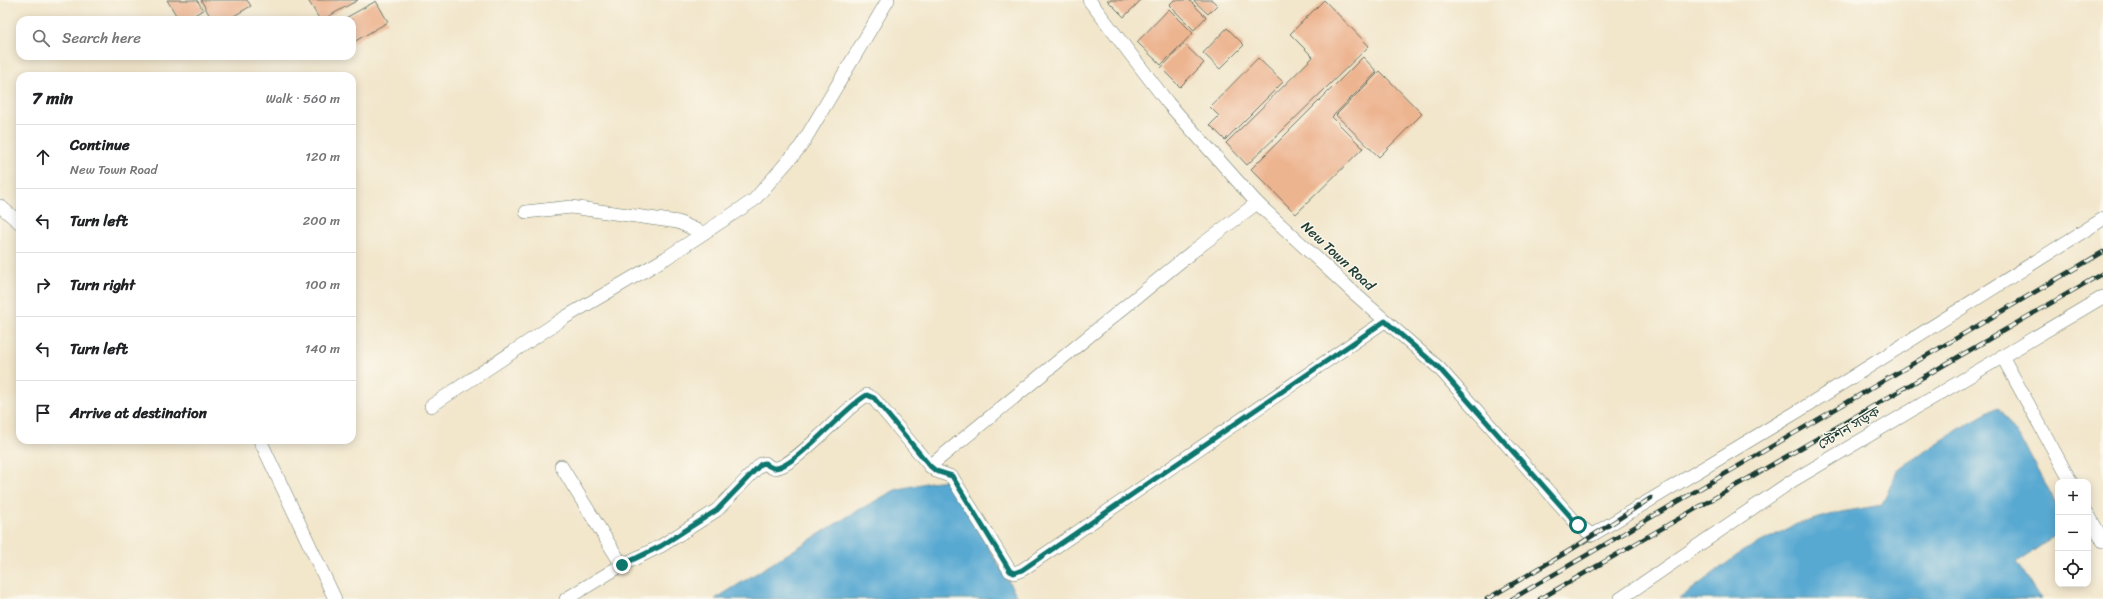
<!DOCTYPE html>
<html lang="en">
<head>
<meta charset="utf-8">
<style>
  body { margin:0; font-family:Sriracha,"Noto Sans Bengali",sans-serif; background:#f6f6f6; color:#202124 }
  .controls { position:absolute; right:12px; bottom:12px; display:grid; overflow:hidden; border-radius:8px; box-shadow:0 2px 10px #0003 }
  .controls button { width:36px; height:36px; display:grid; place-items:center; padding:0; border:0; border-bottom:1px solid #e0e0e0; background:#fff; color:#202124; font:20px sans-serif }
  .stop { position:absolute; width:12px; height:12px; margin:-9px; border:3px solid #0f766e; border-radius:50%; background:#fff }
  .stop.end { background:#0f766e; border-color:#fff; box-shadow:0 1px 4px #0008 }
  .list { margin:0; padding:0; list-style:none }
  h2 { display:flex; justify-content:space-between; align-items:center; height:52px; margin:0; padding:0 16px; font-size:17px }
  h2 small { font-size:13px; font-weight:400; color:#757577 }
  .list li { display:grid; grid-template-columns:26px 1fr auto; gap:12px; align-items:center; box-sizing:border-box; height:64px; padding:0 16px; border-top:1px solid #e0e0e0 }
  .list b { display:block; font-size:15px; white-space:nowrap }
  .list p { margin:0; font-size:13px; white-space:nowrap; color:#757577 }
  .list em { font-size:13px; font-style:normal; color:#757577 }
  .icon { flex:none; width:22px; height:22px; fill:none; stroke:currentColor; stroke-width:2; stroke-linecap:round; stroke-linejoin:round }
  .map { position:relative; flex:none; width:2103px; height:599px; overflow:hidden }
  .search { position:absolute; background:#fff; box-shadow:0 2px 10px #0003; left:16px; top:16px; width:340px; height:44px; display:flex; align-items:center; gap:10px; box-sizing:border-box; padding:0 14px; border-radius:12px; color:#757577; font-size:15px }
  .panel { position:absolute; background:#fff; box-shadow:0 2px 10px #0003; left:16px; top:72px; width:340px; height:372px; border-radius:12px }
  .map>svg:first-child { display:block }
</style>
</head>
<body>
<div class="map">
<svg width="2103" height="599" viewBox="0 0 2103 599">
  <rect width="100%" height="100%" fill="#fbf7ec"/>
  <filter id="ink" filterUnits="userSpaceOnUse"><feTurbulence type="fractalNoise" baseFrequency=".025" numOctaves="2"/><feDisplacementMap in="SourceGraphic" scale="8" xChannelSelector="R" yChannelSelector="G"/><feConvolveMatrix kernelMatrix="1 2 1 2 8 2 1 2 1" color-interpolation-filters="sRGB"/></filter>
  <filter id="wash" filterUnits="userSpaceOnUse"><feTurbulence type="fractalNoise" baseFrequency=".012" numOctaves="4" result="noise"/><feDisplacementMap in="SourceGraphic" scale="16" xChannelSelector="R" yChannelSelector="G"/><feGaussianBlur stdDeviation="0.9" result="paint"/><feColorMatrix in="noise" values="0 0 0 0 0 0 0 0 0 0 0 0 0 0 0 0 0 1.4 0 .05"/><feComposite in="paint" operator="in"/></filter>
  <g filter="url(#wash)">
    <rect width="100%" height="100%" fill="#f2e6cb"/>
    <g fill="#58a9d2" stroke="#3c7383">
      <polygon points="1998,407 2029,453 2057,505 2058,534 2017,562 2041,599 1679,599 1743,551 1797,524 1841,512 1882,505 1898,469 1967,424"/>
      <polygon points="948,480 1019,599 715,599 850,515 895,490 930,482"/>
    </g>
    <g id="blocks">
      <g fill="#edb490">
        <polygon points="167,0 197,0 203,10 186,20 179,20"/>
        <polygon points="201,0 247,0 251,6 227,20 212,20"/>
        <polygon points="308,0 358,0 322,20 320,20"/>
        <polygon points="1107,0 1141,0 1124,17"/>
        <polygon points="1174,0 1189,0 1206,17 1194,30 1169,5"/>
        <polygon points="1193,0 1212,0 1217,5 1208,14"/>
        <polygon points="1324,0 1369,46 1247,165 1226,143 1313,57 1290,34"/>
        <polygon points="376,1 388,22 352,43 352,20 342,20"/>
        <polygon points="1169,9 1193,33 1161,65 1137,42"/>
        <polygon points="1227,28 1244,45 1220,69 1203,53"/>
        <polygon points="1184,44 1204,63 1180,87 1161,68"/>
        <polygon points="1363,57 1377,72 1332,117 1363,148 1296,214 1251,169"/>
        <polygon points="1258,58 1283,82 1225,140 1210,125 1219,116 1210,107"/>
        <polygon points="1380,71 1422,114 1379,157 1336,115"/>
      </g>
    </g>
  </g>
  <g filter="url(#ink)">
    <use href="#blocks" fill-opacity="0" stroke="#697869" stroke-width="1"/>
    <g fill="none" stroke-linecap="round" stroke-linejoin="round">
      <g stroke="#697869" stroke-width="14">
        <g id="street">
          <polyline points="1089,0 1168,103 1257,203 1354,293 1439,368 1578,525 1592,535 1800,410 2103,219"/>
          <polyline points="0,206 20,223"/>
          <polyline points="526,212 571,207 678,222 703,233"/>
          <polyline points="2002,356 2071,482"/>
          <polyline points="431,406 564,318 666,258 754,200 801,146 888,0"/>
          <polyline points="260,440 335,599"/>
          <polyline points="561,466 622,565"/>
          <polyline points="930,466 1192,252 1257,203"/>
          <polyline points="2088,514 2103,541"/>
          <path d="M566,599L622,565L661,546L717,510L761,464L765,463C767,465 770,467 773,468C792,471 847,405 867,395L874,399L930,466L936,471L952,477L1010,571L1014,573L1022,570L1385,321"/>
          <polyline points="1620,599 1792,481 2103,297"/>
        </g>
      </g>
      <use href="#street" stroke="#fff" stroke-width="13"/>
      <g stroke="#1f3d34" stroke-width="4.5">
        <g id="rail">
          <polyline points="1487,599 1572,549 1651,498"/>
          <polyline points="1512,599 2103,252"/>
          <polyline points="1540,599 2103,273"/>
        </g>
      </g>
      <use href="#rail" stroke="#fbf7ec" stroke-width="3" stroke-dasharray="9" stroke-linecap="butt"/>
    </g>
  </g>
  <g fill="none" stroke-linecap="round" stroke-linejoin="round" filter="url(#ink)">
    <path stroke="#0f766e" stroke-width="5" d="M622,565L661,546L717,510L761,464L765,463C767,465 770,467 773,468C793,471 846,405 867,395L874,398L930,466L936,471L952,476L1010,571L1014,573L1022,570L1385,321L1439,368L1578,525"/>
  </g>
  <g text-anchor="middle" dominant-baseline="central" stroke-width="3" stroke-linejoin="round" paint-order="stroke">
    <g font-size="14" fill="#1f3d34" stroke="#fbf7ec">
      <text transform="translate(1338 256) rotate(43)">New Town Road</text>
      <text transform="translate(1849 428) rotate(-31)">স্টেশন সড়ক</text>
    </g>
  </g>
</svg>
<div class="controls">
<button>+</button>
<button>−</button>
<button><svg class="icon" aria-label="locate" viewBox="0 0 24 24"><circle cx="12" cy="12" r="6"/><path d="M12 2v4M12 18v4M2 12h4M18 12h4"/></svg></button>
</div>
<div class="stop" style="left:1578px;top:525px"></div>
<div class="stop end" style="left:622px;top:565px"></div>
<div class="search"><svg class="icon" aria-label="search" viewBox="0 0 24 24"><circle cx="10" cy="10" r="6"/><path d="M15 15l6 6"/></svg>Search here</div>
<section class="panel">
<h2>7 min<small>Walk · 560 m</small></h2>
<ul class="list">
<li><svg class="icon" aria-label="ahead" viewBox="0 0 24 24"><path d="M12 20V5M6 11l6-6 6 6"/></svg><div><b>Continue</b><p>New Town Road</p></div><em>120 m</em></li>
<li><svg class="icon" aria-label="left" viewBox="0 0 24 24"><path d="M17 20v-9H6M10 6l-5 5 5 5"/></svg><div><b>Turn left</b></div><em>200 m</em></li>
<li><svg class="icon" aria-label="right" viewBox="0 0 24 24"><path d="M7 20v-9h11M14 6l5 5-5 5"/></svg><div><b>Turn right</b></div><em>100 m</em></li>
<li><svg class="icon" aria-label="left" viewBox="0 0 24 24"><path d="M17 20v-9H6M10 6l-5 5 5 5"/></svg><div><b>Turn left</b></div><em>140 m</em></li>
<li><svg class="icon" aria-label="arrive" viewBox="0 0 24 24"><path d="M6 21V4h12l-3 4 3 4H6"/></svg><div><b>Arrive at destination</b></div></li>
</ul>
</section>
</div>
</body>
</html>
